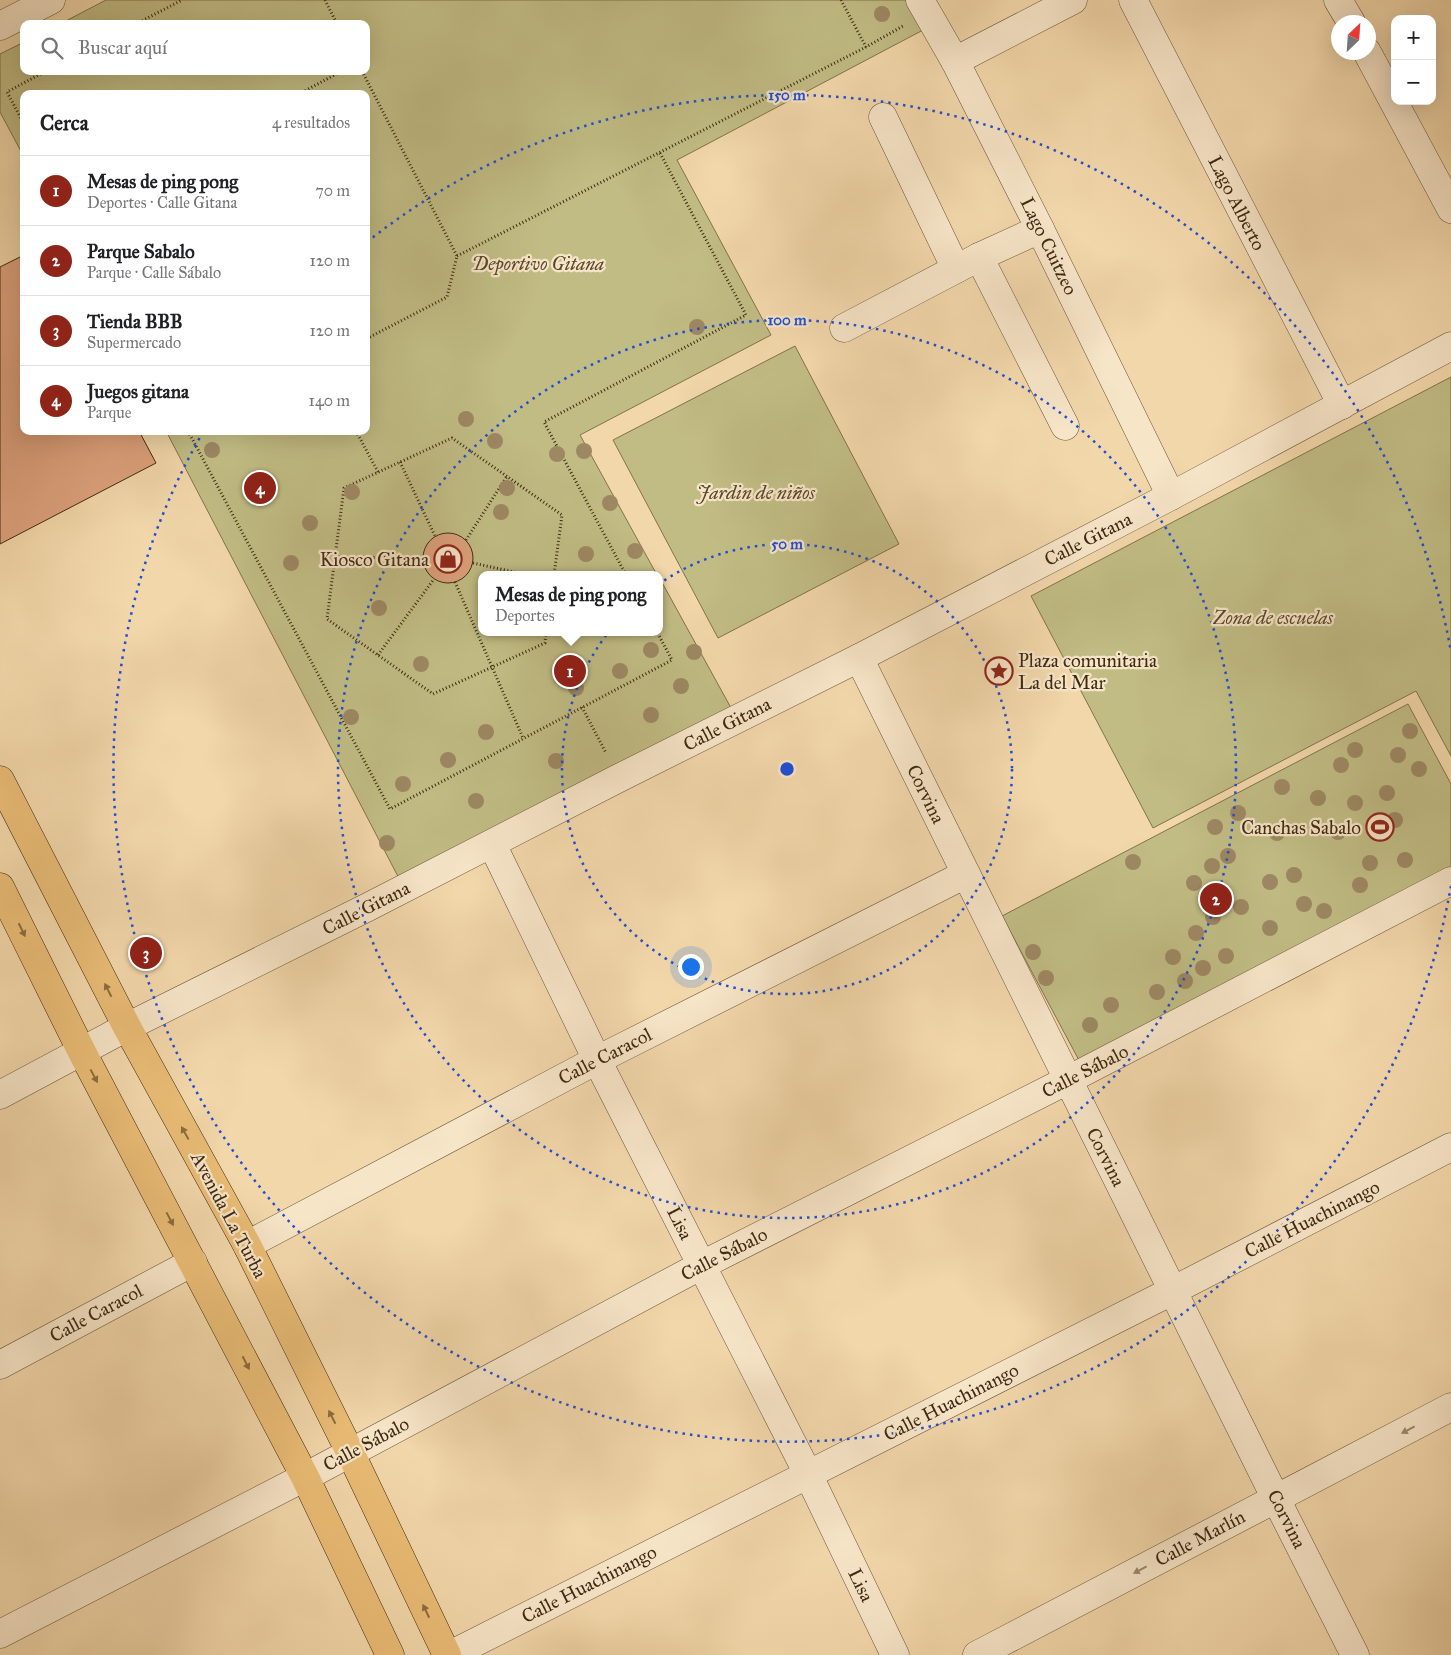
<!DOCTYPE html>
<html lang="es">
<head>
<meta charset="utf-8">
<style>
  body { margin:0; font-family:"IM FELL Great Primer",serif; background:#f6f6f6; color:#202124 }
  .controls { position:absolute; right:15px; top:15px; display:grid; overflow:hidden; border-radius:10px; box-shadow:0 5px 20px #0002 }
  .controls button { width:45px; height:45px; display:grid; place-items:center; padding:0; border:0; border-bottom:1px solid #e0e0e0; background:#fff; color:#202124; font:25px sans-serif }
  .compass { position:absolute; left:1331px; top:15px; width:45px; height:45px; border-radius:50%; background:#fff; box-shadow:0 5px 20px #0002; rotate:25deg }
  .you { position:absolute; left:690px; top:966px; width:18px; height:18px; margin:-12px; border:4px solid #fff; border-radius:50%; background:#1a73e8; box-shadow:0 0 0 8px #1a73e833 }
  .badge { display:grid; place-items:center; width:32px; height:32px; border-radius:50%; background:#8f2418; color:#fff; font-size:16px; font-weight:700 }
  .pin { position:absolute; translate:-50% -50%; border:2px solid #fff; box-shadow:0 1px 5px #0006 }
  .popup { position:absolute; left:478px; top:571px; width:185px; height:65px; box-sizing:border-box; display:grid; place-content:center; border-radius:10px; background:#fff; filter:drop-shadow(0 1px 4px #0005); font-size:16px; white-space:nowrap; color:#757577 }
  .popup b { font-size:19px; color:#202124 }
  .popup::after { content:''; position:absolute; left:50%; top:100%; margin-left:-10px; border:10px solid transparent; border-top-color:#fff }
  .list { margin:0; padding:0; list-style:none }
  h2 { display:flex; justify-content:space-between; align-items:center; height:65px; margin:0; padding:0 20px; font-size:21px }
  h2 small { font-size:16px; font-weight:400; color:#757577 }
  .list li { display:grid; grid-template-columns:32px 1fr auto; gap:15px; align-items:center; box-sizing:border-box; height:70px; padding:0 20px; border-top:1px solid #e0e0e0 }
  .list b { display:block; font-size:19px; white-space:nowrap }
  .list p { margin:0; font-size:16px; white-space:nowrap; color:#757577 }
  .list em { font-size:16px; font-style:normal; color:#757577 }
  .icon { flex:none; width:28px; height:28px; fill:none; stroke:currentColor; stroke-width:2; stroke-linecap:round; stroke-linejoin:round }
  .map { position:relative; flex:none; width:1451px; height:1655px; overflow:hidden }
  .search { position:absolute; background:#fff; box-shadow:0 5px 20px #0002; left:20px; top:20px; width:350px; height:55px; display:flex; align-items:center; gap:12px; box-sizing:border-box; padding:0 18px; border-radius:10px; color:#757577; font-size:19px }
  .panel { position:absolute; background:#fff; box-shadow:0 5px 20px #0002; left:20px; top:90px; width:350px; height:345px; border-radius:10px }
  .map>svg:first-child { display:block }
</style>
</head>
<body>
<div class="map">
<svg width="1451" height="1655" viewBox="0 0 1451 1655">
  <rect width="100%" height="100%" fill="#f2d7aa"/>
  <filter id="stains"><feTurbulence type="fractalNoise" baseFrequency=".004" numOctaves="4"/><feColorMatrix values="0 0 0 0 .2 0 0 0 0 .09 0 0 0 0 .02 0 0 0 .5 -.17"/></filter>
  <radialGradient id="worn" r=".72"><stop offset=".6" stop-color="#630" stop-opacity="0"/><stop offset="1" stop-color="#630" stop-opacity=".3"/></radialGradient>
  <g fill="#c1bc84" stroke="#80734b">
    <polygon points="106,0 931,0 942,20 677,160 771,335 580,435 657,575 481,575 481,632 659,632 659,577 736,717 404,888 166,431 366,431 366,94 24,94 24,157 0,112 0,54 24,42 24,71 366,71 366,24 60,24"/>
    <polygon points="795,346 899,544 718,638 613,440"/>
    <polygon points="1451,377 1451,756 1416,691 1153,828 1031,596"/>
    <polygon points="1408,704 1451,784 1451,871 1081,1064 1002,916"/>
  </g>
  <g fill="#dda17c" stroke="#3e2a12">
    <polygon points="24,255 24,431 139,431 156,463 0,544 0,267"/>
    <circle cx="448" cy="558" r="25"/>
  </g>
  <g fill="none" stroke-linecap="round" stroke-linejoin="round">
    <g stroke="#6b5538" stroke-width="29">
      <g id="minor">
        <polyline points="920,0 955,61 1040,229 1171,496"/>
        <polyline points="1133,0 1342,405"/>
        <polyline points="1338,0 1351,22"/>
        <polyline points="0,26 51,0"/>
        <polyline points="1367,52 1451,209"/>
        <polyline points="955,61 1073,0"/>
        <polyline points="883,117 956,269"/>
        <polyline points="979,257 1065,426"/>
        <polyline points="844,328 979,257 1040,229"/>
        <polyline points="859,658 1276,1499 1355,1655"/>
        <polyline points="492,844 597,1060 808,1474 895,1655"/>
        <polyline points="0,1095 127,1027 368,907 619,778 859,658 1171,496 1451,346"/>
        <polyline points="247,1245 597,1060 966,874"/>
        <polyline points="0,1365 193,1262"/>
        <polyline points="0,1634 305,1477 702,1265 1068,1080 1451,881"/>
        <polyline points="450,1655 1174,1290 1451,1147"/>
        <polyline points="977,1655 1451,1407"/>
      </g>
    </g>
    <g stroke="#3e2a12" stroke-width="29">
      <g id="major">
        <polyline points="0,780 127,1027 247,1245 350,1452 447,1655"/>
        <polyline points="0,887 82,1052 305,1477 390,1655"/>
      </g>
    </g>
    <g stroke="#3e2a12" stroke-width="3" stroke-dasharray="1 2.5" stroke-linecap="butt">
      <polyline points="325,0 337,24"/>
      <polyline points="841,0 866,47"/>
      <polyline points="136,24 182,0"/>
      <polyline points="362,71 457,256 447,297 366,339"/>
      <polyline points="299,94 342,71"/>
      <polyline points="24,124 7,92 46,71"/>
      <polyline points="457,256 866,47 903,26"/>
      <polyline points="188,431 390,809 672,660 657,632"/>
      <polyline points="356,431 378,472"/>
      <polyline points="400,462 435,536"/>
      <polyline points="466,540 507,476"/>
      <polyline points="335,557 423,558"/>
      <polyline points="473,563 527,575"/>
      <polyline points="626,575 544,422 746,315 660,153"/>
      <polyline points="455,582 523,738"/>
      <polyline points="546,632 545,643 433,694 327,619 344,488 452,438 562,515 554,575"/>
      <polyline points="378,655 434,579"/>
      <polyline points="582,707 606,753"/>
    </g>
    <use href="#minor" stroke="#f7e5c8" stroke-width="28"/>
    <use href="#major" stroke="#e9bc75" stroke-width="28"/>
  </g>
  <g fill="#9d8863">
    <circle cx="882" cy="14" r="8"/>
    <circle cx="697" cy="327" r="8"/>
    <circle cx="466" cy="419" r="8"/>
    <circle cx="495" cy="441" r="8"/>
    <circle cx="212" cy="450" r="8"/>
    <circle cx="584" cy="451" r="8"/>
    <circle cx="557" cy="454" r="8"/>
    <circle cx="507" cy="488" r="8"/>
    <circle cx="352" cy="492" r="8"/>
    <circle cx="610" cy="503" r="8"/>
    <circle cx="501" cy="512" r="8"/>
    <circle cx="310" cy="523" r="8"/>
    <circle cx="635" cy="551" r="8"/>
    <circle cx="586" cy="554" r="8"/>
    <circle cx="291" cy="563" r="8"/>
    <circle cx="379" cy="608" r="8"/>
    <circle cx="651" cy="650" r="8"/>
    <circle cx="694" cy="652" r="8"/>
    <circle cx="421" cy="664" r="8"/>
    <circle cx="620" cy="671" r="8"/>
    <circle cx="681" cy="686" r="8"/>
    <circle cx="576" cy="688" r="8"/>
    <circle cx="651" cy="715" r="8"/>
    <circle cx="351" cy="717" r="8"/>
    <circle cx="1410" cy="731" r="8"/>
    <circle cx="486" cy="732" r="8"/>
    <circle cx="1355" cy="750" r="8"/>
    <circle cx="1398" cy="755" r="8"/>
    <circle cx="448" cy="760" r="8"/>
    <circle cx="556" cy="761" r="8"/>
    <circle cx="1341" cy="765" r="8"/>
    <circle cx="1419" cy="769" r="8"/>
    <circle cx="403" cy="784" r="8"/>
    <circle cx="1282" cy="787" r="8"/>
    <circle cx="1387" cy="793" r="8"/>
    <circle cx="1318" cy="798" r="8"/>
    <circle cx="476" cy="801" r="8"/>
    <circle cx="1355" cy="803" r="8"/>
    <circle cx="1238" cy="813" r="8"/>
    <circle cx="1395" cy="820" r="8"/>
    <circle cx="1215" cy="827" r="8"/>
    <circle cx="1338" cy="832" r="8"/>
    <circle cx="1277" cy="833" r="8"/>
    <circle cx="387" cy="843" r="8"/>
    <circle cx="1228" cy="856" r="8"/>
    <circle cx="1405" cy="860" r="8"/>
    <circle cx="1133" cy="862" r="8"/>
    <circle cx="1370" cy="863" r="8"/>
    <circle cx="1212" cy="866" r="8"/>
    <circle cx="1294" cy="875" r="8"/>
    <circle cx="1270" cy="882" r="8"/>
    <circle cx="1194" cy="883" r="8"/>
    <circle cx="1360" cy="885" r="8"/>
    <circle cx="1304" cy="904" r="8"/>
    <circle cx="1241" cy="907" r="8"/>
    <circle cx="1324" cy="911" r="8"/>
    <circle cx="1213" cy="917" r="8"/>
    <circle cx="1270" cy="928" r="8"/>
    <circle cx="1196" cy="933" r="8"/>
    <circle cx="1033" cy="952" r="8"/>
    <circle cx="1226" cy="956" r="8"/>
    <circle cx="1173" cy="957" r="8"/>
    <circle cx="1203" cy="968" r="8"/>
    <circle cx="1046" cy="978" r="8"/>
    <circle cx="1185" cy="981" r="8"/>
    <circle cx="1157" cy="992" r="8"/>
    <circle cx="1111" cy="1005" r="8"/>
    <circle cx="1090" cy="1025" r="8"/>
  </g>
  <defs><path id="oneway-solid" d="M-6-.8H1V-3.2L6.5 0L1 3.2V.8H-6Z" transform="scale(1.25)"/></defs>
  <g fill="#8b6c3f">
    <use href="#oneway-solid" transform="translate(22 930) rotate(64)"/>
    <use href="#oneway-solid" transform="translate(108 990) rotate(-117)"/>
    <use href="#oneway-solid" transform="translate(94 1076) rotate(62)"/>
    <use href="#oneway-solid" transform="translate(185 1133) rotate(-119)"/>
    <use href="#oneway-solid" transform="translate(170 1219) rotate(62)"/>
    <use href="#oneway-solid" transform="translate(246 1363) rotate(63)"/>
    <use href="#oneway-solid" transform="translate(332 1417) rotate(-117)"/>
    <use href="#oneway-solid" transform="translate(426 1611) rotate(-115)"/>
  </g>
  <g fill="#9a886d">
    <use href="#oneway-solid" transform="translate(1408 1430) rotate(152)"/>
    <use href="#oneway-solid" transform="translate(1140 1570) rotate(152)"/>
  </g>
  <g fill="none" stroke="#1d4ed8" stroke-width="2.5" stroke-dasharray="2.5 5">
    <circle cx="787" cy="769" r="225"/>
    <circle cx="787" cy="769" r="449"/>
    <path d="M1451 886A674 674 0 1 1 203 432M367 242A674 674 0 0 1 1451 652"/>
  </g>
  <defs>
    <g id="shop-ring" transform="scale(1.4375)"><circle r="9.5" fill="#f7e5c8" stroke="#8f2418" stroke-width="1.5"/><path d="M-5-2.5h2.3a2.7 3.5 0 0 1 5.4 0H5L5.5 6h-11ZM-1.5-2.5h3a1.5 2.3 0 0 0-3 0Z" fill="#8f2418"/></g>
    <g id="sight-ring" transform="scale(1.4375)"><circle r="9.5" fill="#f7e5c8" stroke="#8f2418" stroke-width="1.5"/><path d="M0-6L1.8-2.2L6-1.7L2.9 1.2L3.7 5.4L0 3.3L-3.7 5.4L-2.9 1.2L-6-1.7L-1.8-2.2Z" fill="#8f2418"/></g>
    <g id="stadium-ring" transform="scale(1.4375)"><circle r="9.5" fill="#f7e5c8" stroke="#8f2418" stroke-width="1.5"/><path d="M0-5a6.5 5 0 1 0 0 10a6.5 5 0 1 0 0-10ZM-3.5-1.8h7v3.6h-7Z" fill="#8f2418"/></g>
  </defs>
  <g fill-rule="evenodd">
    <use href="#shop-ring" x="448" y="559"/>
    <use href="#sight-ring" x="999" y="671"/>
    <use href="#stadium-ring" x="1380" y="827"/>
  </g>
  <g text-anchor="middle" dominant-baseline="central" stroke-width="4.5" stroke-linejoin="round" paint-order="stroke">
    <g font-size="19" fill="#3e2a12" stroke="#f7e5c8">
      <text transform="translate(1237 203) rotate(63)">Lago Alberto</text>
      <text transform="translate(1049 246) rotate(64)">Lago Cuitzeo</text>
      <text transform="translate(1088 539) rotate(-27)">Calle Gitana</text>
      <text transform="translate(727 724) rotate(-27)">Calle Gitana</text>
      <text transform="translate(926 794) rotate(64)">Corvina</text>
      <text transform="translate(366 908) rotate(-27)">Calle Gitana</text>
      <text transform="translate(605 1056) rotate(-27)">Calle Caracol</text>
      <text transform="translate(1085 1071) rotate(-27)">Calle Sábalo</text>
      <text transform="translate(1106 1157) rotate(63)">Corvina</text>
      <text transform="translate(229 1215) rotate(62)">Avenida La Turba</text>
      <text transform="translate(1312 1219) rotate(-27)">Calle Huachinango</text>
      <text transform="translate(680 1223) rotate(63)">Lisa</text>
      <text transform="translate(724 1254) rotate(-27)">Calle Sábalo</text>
      <text transform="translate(96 1313) rotate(-28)">Calle Caracol</text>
      <text transform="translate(951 1402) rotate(-27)">Calle Huachinango</text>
      <text transform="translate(366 1444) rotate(-28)">Calle Sábalo</text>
      <text transform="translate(1287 1519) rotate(63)">Corvina</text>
      <text transform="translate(1200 1538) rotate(-28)">Calle Marlín</text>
      <text transform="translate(589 1584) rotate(-27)">Calle Huachinango</text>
      <text transform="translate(861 1585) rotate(64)">Lisa</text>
    </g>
    <g font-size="19" font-style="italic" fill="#584729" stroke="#f7e5c8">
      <text x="538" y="263">Deportivo Gitana</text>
      <text x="756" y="492">Jardin de niños</text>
      <text x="1273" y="617">Zona de escuelas</text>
    </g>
    <g font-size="19" fill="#3e2a12" stroke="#f7e5c8" text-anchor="end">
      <text x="429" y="559">Kiosco Gitana</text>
      <text x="1018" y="660" text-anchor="start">Plaza comunitaria<tspan x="1018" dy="22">La del Mar</tspan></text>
      <text x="1361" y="827">Canchas Sabalo</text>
    </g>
  </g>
  <circle cx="787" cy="769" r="8" fill="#1d4ed8" stroke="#f7e5c8" stroke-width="2.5"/>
  <g font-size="15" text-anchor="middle" font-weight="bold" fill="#1d4ed8" stroke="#f7e5c8" stroke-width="4.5" stroke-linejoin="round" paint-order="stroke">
    <text x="787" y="100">150 m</text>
    <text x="787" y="325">100 m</text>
    <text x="787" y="549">50 m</text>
  </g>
  <rect width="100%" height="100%" filter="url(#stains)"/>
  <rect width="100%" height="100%" fill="url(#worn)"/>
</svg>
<div class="controls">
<button>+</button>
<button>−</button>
</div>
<svg class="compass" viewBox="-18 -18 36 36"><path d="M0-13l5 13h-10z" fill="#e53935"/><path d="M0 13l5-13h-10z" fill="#757577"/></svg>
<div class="you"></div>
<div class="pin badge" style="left:570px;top:671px">1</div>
<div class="popup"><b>Mesas de ping pong</b>Deportes</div>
<div class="pin badge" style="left:1216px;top:899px">2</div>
<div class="pin badge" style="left:146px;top:953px">3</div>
<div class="pin badge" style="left:260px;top:488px">4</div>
<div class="search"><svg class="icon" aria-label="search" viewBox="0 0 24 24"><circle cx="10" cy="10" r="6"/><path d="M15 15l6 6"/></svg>Buscar aquí</div>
<section class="panel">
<h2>Cerca<small>4 resultados</small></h2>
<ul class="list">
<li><span class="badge">1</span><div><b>Mesas de ping pong</b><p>Deportes · Calle Gitana</p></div><em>70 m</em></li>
<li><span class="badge">2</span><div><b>Parque Sabalo</b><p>Parque · Calle Sábalo</p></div><em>120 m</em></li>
<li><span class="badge">3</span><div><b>Tienda BBB</b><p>Supermercado</p></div><em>120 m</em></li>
<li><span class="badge">4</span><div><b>Juegos gitana</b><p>Parque</p></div><em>140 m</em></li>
</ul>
</section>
</div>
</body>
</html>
